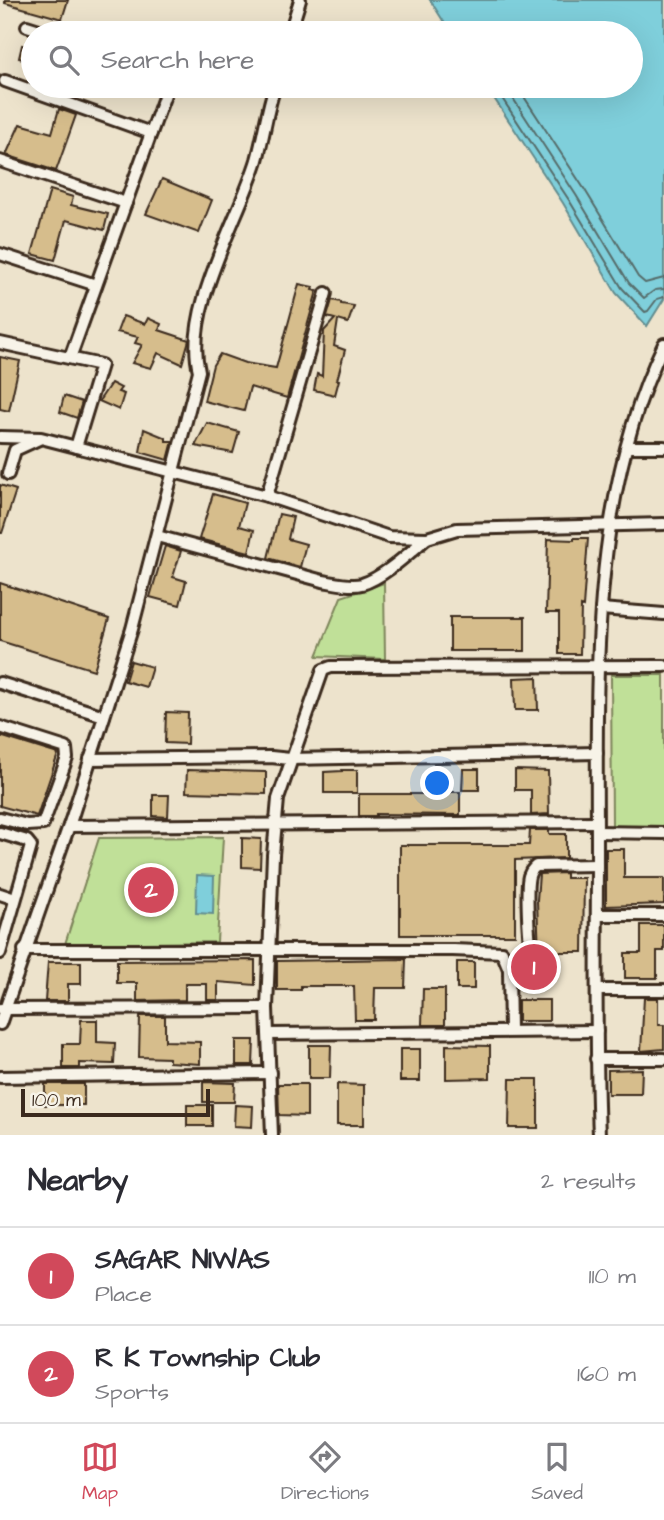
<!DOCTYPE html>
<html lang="en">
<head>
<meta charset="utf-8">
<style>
  body { margin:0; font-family:"Architects Daughter",sans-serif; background:#f2f2f3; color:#2b2b33 }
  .scale { position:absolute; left:21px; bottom:18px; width:189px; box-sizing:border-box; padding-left:7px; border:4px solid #3b2a1e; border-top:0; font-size:19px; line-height:24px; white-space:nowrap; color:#3b2a1e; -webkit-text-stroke:5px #f7f3e8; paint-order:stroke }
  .you { position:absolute; left:438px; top:784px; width:24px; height:24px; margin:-18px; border:5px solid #fff; border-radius:50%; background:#1a73e8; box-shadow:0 0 0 10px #1a73e833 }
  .badge { display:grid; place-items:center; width:46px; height:46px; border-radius:50%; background:#d1495b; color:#fff; font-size:23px; font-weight:700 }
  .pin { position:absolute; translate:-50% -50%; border:4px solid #fff; box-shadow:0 2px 7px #0006 }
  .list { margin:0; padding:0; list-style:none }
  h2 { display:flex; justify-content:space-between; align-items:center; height:91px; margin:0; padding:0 28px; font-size:30px }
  h2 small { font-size:23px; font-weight:400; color:#7c7c81 }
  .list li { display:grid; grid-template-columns:46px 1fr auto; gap:21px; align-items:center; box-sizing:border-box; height:98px; padding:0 28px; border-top:2px solid #e1e1e2 }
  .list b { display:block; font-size:26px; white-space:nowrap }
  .list p { margin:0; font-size:23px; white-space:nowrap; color:#7c7c81 }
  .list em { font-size:23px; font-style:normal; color:#7c7c81 }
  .icon { flex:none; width:38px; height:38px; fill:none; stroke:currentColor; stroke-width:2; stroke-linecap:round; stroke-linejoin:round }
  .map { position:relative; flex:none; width:664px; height:1135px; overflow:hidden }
  .search { position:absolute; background:#fff; box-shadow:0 7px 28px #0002; left:21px; right:21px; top:21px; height:77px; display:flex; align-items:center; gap:18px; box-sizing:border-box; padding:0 24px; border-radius:38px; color:#7c7c81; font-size:26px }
  .sheet { height:287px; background:#fff }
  nav { display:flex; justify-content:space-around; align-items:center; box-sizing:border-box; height:98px; border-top:2px solid #e1e1e2; background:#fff; font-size:19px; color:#7c7c81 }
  nav a { display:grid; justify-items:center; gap:4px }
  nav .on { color:#d1495b }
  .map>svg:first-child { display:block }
</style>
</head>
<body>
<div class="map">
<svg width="664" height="1135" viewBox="0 0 664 1135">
  <rect width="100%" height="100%" fill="#ede3cc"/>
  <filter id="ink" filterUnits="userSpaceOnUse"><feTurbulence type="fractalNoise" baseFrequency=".0143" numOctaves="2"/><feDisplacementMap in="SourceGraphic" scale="14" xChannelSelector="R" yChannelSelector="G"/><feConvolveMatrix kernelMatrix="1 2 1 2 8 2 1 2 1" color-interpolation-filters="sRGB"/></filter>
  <g filter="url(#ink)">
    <g fill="#c0e098" stroke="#7e855b" stroke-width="2">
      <polygon points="384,583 385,659 317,656 341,597"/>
      <polygon points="611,675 664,675 664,826 612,826"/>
      <polygon points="223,837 217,942 65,944 99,838"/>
    </g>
    <g fill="#7fcfdb" stroke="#648d8f" stroke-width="2">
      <polygon points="430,0 664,0 664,299 647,326 616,293 563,203 486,86 631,86 631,33 451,33"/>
      <polygon points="197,875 214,876 213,914 196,913"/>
    </g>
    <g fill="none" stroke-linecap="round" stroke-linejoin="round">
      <g stroke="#566c6a" stroke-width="2">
        <polyline points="494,86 569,200 622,288 645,312 648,311 657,299 664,297"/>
        <polyline points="505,86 576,195 629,283 644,298 655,290 664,289"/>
        <polyline points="517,86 585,190 638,277 645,283 664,278"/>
      </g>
    </g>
    <g fill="#d6bd8c" stroke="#3b2a1e" stroke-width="2">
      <polygon points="5,0 68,0 62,19 5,3"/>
      <polygon points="22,45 33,48 33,62 19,58"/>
      <polygon points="59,109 76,115 56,171 6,155 20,124 52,133"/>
      <polygon points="162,179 212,200 199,233 146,214"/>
      <polygon points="50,190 73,197 71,205 108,214 104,230 66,220 55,260 32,254"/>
      <polygon points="299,284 313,287 312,290 317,291 287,398 250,387 244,411 204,401 213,365 220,354 245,363 276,368"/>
      <polygon points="332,300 341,302 341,304 354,306 348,323 338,320 334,346 345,350 337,380 339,380 335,395 314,390 317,374 322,376 324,331 335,319 327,317"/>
      <polygon points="123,316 145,324 148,318 161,324 159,330 189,340 182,364 158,353 151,368 132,363 142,345 135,343 138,337 117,332"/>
      <polygon points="0,357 20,361 9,411 0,409"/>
      <polygon points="111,383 121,388 118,392 124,394 119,410 99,401"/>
      <polygon points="64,396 82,402 77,418 60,412"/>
      <polygon points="207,423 239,432 233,453 195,446"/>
      <polygon points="144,429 166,438 166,441 173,441 168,460 140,452"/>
      <polygon points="0,485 16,490 2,533 0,533"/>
      <polygon points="213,494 245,503 239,526 254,530 249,552 199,539"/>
      <polygon points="279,514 293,517 288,539 306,544 300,567 268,558"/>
      <polygon points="574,538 588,538 583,607 581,606 580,654 559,654 559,613 546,613 548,539 574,540"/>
      <polygon points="165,546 181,551 173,577 186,581 180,605 150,597"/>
      <polygon points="0,583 109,619 94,670 0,641"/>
      <rect x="450" y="617" width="75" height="34"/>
      <polygon points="131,661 152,667 146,687 125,681"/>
      <polygon points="537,677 538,710 515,710 514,678"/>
      <polygon points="166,712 188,713 187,744 165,743"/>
      <polygon points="0,736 58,754 37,816 0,806"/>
      <polygon points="463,769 479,769 479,790 462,790"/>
      <polygon points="187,770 266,772 266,794 186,792"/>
      <polygon points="342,770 357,770 357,793 324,793 324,772 342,771"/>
      <polygon points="515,770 548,771 549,814 531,815 531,790 515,790"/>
      <polygon points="445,792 460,792 460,815 376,814 376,816 359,816 359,794 445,794"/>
      <polygon points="153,795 169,795 168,817 153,816"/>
      <polygon points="530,830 549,830 549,834 566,834 566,858 515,860 515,935 400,935 400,845 529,845"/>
      <polygon points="242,838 261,839 260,868 242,867"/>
      <polygon points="606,849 624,849 624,878 664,878 664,904 606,906"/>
      <polygon points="566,873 566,878 584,878 583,952 553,952 553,980 517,978 516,955 525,955 533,960 539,956 537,900 539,874"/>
      <polygon points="641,925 664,925 664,951 657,951 657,978 625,978 625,953 641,953"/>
      <polygon points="406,959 405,988 375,988 374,1020 355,1020 354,986 301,986 301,990 277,990 277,961"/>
      <polygon points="255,960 255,985 218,982 218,1000 207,1000 207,984 185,984 185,1000 137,1001 137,983 117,983 117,961"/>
      <polygon points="48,962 81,962 81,984 68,984 68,1001 45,1001"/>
      <rect x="457" y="962" width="17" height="27"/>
      <polygon points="423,989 445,989 445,1025 422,1025"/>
      <polygon points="644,998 658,998 658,1025 664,1025 664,1049 641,1051"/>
      <rect x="518" y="1000" width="31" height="21"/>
      <polygon points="140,1016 165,1016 165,1041 200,1042 200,1064 169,1062 169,1058 139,1057"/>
      <polygon points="81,1020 97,1020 97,1042 115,1043 114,1064 80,1063 80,1068 63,1068 63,1044 80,1044"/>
      <polygon points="236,1040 254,1040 253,1065 236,1065"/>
      <polygon points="309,1045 331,1045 330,1078 309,1078"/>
      <polygon points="446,1045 490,1046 490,1078 446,1079"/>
      <rect x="400" y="1049" width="20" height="32"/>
      <polygon points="642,1069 641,1094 608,1094 608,1070"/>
      <polygon points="510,1079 538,1079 538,1128 509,1128"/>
      <polygon points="203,1082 235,1083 234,1102 203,1102"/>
      <rect x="45" y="1084" width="39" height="21"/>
      <polygon points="278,1084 307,1084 307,1116 279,1115"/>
      <polygon points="337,1084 364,1085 364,1125 337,1125"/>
      <rect x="187" y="1105" width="25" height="21"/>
      <polygon points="235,1105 253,1106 252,1127 234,1126"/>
    </g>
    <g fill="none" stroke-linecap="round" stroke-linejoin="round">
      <g stroke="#3b2a1e" stroke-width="16">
        <g id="street">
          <polyline points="27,26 49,33"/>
          <polyline points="290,33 300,0"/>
          <polyline points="5,81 151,133"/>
          <polyline points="0,161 126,203"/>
          <polyline points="0,254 96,285"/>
          <polyline points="0,343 101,365 76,447"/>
          <polyline points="70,358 168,86"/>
          <polyline points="0,437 41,438 267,496 389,537 427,538 457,529 664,524"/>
          <polyline points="627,447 664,447"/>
          <polyline points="8,474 15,450 39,439"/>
          <polyline points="267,496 326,293"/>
          <path d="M157,536L323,581C335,583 350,587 362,584C383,578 410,552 427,538"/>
          <polyline points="601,609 664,614"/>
          <polyline points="0,683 104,716"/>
          <polyline points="0,727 66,748 67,758 43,824 27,825 0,818"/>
          <polyline points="90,759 271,757 290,759 597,753"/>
          <polyline points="69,826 596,822"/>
          <polyline points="597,832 664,833"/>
          <polyline points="0,833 27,841 31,846 0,953"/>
          <polyline points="0,894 15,899"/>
          <polyline points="597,915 664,915"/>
          <polyline points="24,950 453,950 502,952 509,969 510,1030"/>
          <path d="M532,952C528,940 526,887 529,876C531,870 531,871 536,866L597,865"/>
          <polyline points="597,990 664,990"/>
          <polyline points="1,1009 267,1008"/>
          <path d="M0,1024L71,820L132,629L199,371C183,310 239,219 257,160C264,135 267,110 275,86"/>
          <polyline points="269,1034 597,1031"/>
          <polyline points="596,1059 664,1059"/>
          <polyline points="0,1077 270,1073"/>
          <polyline points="272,1135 267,1008 273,855 278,799 323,670 331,667 664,666"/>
          <path d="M599,1135C595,1040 597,944 597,849C597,682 589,498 664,344"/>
        </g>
      </g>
      <use href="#street" stroke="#f7f3e8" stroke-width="10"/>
    </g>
  </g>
</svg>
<div class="scale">100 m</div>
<div class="you"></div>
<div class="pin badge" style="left:534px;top:967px">1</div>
<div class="pin badge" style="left:151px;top:890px">2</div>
<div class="search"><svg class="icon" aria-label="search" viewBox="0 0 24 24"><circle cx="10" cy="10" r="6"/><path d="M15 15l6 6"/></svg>Search here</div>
</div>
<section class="sheet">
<h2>Nearby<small>2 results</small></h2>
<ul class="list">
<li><span class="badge">1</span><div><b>SAGAR NIWAS</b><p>Place</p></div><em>110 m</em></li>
<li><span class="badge">2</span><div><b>R K Township Club</b><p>Sports</p></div><em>160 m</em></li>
</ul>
</section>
<nav>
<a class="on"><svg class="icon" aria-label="map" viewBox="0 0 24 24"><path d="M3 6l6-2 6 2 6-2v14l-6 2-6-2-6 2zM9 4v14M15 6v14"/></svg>Map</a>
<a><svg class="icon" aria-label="directions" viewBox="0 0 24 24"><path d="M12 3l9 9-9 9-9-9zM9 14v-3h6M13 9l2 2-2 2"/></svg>Directions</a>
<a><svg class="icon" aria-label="saved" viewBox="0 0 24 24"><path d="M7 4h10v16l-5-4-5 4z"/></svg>Saved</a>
</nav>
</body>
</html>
